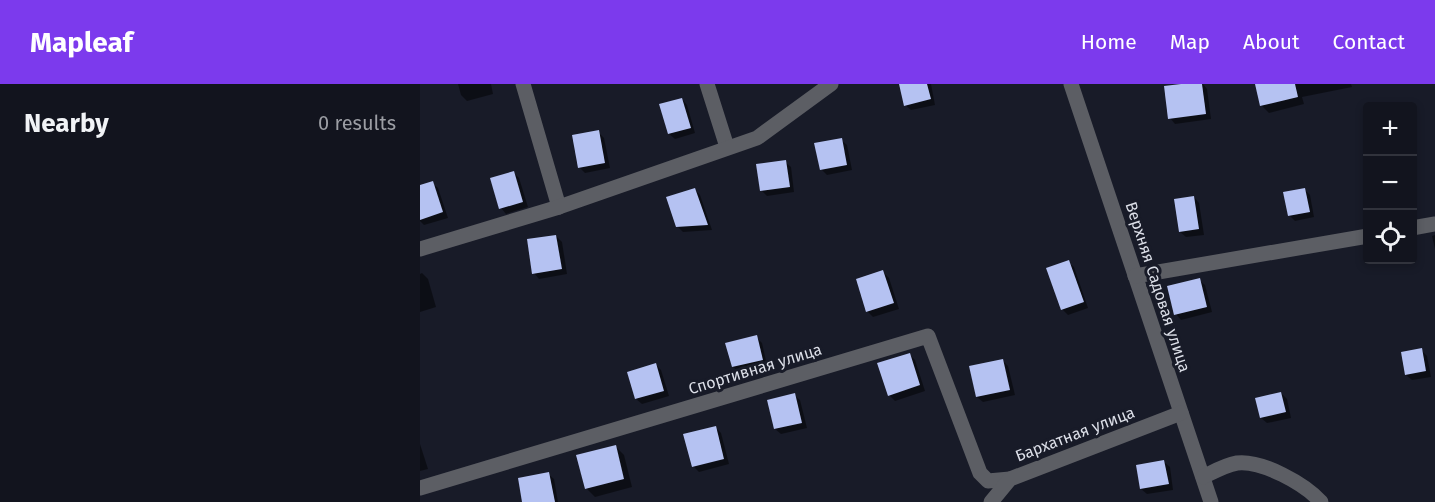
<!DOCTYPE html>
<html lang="en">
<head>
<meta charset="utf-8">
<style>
  body { margin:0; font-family:"Fira Sans",sans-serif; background:#1b1d27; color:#f1f3f6 }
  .controls { position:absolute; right:18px; top:18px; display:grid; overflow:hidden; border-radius:6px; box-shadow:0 3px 9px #0003 }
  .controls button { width:54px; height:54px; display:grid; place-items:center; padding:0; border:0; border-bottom:2px solid #31333c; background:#12141e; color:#f1f3f6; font:30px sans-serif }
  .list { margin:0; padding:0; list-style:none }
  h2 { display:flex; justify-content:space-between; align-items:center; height:78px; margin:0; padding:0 24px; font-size:26px }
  h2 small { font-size:20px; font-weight:400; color:#9c9ea4 }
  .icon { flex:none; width:33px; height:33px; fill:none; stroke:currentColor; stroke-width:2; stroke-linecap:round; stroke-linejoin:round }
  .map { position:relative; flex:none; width:1015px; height:418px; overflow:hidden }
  header { display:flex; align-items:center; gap:36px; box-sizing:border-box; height:84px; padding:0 30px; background:#7c3aed; color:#fff }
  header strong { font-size:28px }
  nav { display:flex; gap:33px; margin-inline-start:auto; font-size:21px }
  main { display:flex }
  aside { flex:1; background:#12141e }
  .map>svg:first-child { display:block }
</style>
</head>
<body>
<header>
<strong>Mapleaf</strong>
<nav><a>Home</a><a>Map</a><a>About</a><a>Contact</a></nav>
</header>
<main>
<aside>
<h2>Nearby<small>0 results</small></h2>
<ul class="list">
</ul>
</aside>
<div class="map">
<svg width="1015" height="418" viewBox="0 0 1015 418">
  <rect width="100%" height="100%" fill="#181b28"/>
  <g fill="#0007">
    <polygon points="38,0 71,0 73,10 47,17 41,11"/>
    <polygon points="480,0 511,0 515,21 491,26 485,21"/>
    <polygon points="773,0 783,0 787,5 791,35 755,40 750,34"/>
    <polygon points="836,0 931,0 932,3 882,13 884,20 849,29 841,21"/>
    <polygon points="262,15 267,21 275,49 255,55 249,50"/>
    <polygon points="178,48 184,54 190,84 165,89 159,83"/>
    <polygon points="421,56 427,61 432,86 407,91 401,85"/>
    <polygon points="365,78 371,83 374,108 347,112 341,106"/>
    <polygon points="93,88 99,94 108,123 86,130 81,124"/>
    <polygon points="12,99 18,104 28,134 4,141 0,137 0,103"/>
    <polygon points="274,105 280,111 292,146 263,148 257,142"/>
    <polygon points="885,106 890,111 894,133 875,137 869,131"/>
    <polygon points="774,113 779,119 784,151 766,153 760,148"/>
    <polygon points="1015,151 1015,165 1012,152"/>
    <polygon points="136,152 142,158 147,190 119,195 114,189"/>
    <polygon points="648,178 654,183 668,224 648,231 642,225"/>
    <polygon points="463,188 469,194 479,225 453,233 447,227"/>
    <polygon points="2,189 8,195 16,223 0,228 0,190"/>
    <polygon points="779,196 785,201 792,228 761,236 756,230"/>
    <polygon points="336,253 342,259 347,281 319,288 313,283"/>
    <polygon points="1001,266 1007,272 1011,293 992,296 986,291"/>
    <polygon points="489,270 495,276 505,307 475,317 469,311"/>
    <polygon points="582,276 588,282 595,311 563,318 557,313"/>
    <polygon points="236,281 241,286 249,312 222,320 216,315"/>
    <polygon points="861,309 867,315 871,334 847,339 841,334"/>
    <polygon points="374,311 380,316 387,344 361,350 355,345"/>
    <polygon points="295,343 301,349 309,380 279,388 273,382"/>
    <polygon points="0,360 8,385 0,387"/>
    <polygon points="195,362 204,371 212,403 175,413 166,404"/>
    <polygon points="744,378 750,383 753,406 727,410 721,405"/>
    <polygon points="128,390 134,395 138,418 104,418"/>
  </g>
  <g fill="#b5c2f2">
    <polygon points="479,0 507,0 511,15 484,22"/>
    <polygon points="761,0 782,0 786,30 748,35 744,2"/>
    <polygon points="835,0 875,0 878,13 840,22"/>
    <polygon points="262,14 271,44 248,50 239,20"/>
    <polygon points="179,46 185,79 158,84 152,51"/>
    <polygon points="422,54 427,81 400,86 394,59"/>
    <polygon points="366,76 370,103 340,107 336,80"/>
    <polygon points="94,87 103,118 79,125 70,94"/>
    <polygon points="13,97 23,128 0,136 0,101"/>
    <polygon points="275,104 288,141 256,143 246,113"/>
    <polygon points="885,104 890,128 868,132 863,108"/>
    <polygon points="774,112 779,145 759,148 754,115"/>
    <polygon points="136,151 142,185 112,190 107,155"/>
    <polygon points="649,176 664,218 641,226 626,184"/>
    <polygon points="463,186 474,219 446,228 436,195"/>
    <polygon points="780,194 787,223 754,231 747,202"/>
    <polygon points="337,251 343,276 312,283 305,259"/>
    <polygon points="1002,264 1006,287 985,291 981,268"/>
    <polygon points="490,269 500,301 468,312 457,279"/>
    <polygon points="583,275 590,306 556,313 549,282"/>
    <polygon points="236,279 244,307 215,315 207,288"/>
    <polygon points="861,308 866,328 840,334 835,314"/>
    <polygon points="375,309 382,339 354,345 347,316"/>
    <polygon points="296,342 304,375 272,383 263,350"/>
    <polygon points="196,361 204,395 165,405 156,371"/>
    <polygon points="744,376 749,400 720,405 716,381"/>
    <polygon points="129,388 135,418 102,418 98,394"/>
  </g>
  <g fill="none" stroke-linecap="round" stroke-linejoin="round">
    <g stroke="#5c5e64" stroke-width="15">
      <polyline points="103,0 139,123"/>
      <polyline points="287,0 307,63"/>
      <polyline points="651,0 791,418"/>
      <polyline points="992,144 1015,140"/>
      <polyline points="0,165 139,123 337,54 411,0"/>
      <polyline points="715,192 948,152"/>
      <path d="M783,393C793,388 805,381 817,379C842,376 885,400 901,418"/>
      <polyline points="0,404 508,252 560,389 568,397 590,395"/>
      <polyline points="571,418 590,395 761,329"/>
    </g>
  </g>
  <g text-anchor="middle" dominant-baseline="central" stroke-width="6" stroke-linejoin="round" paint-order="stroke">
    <g font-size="16" fill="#dcdfe8" stroke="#181b28">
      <text transform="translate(738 203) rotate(72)">Верхняя Садовая улица</text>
      <text transform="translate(335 285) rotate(-17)">Спортивная улица</text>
      <text transform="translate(655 350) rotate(-21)">Бархатная улица</text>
    </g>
  </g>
</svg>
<div class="controls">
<button>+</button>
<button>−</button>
<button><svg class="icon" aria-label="locate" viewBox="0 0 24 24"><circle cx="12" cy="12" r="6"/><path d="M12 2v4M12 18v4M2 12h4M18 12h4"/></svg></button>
</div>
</div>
</main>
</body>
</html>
